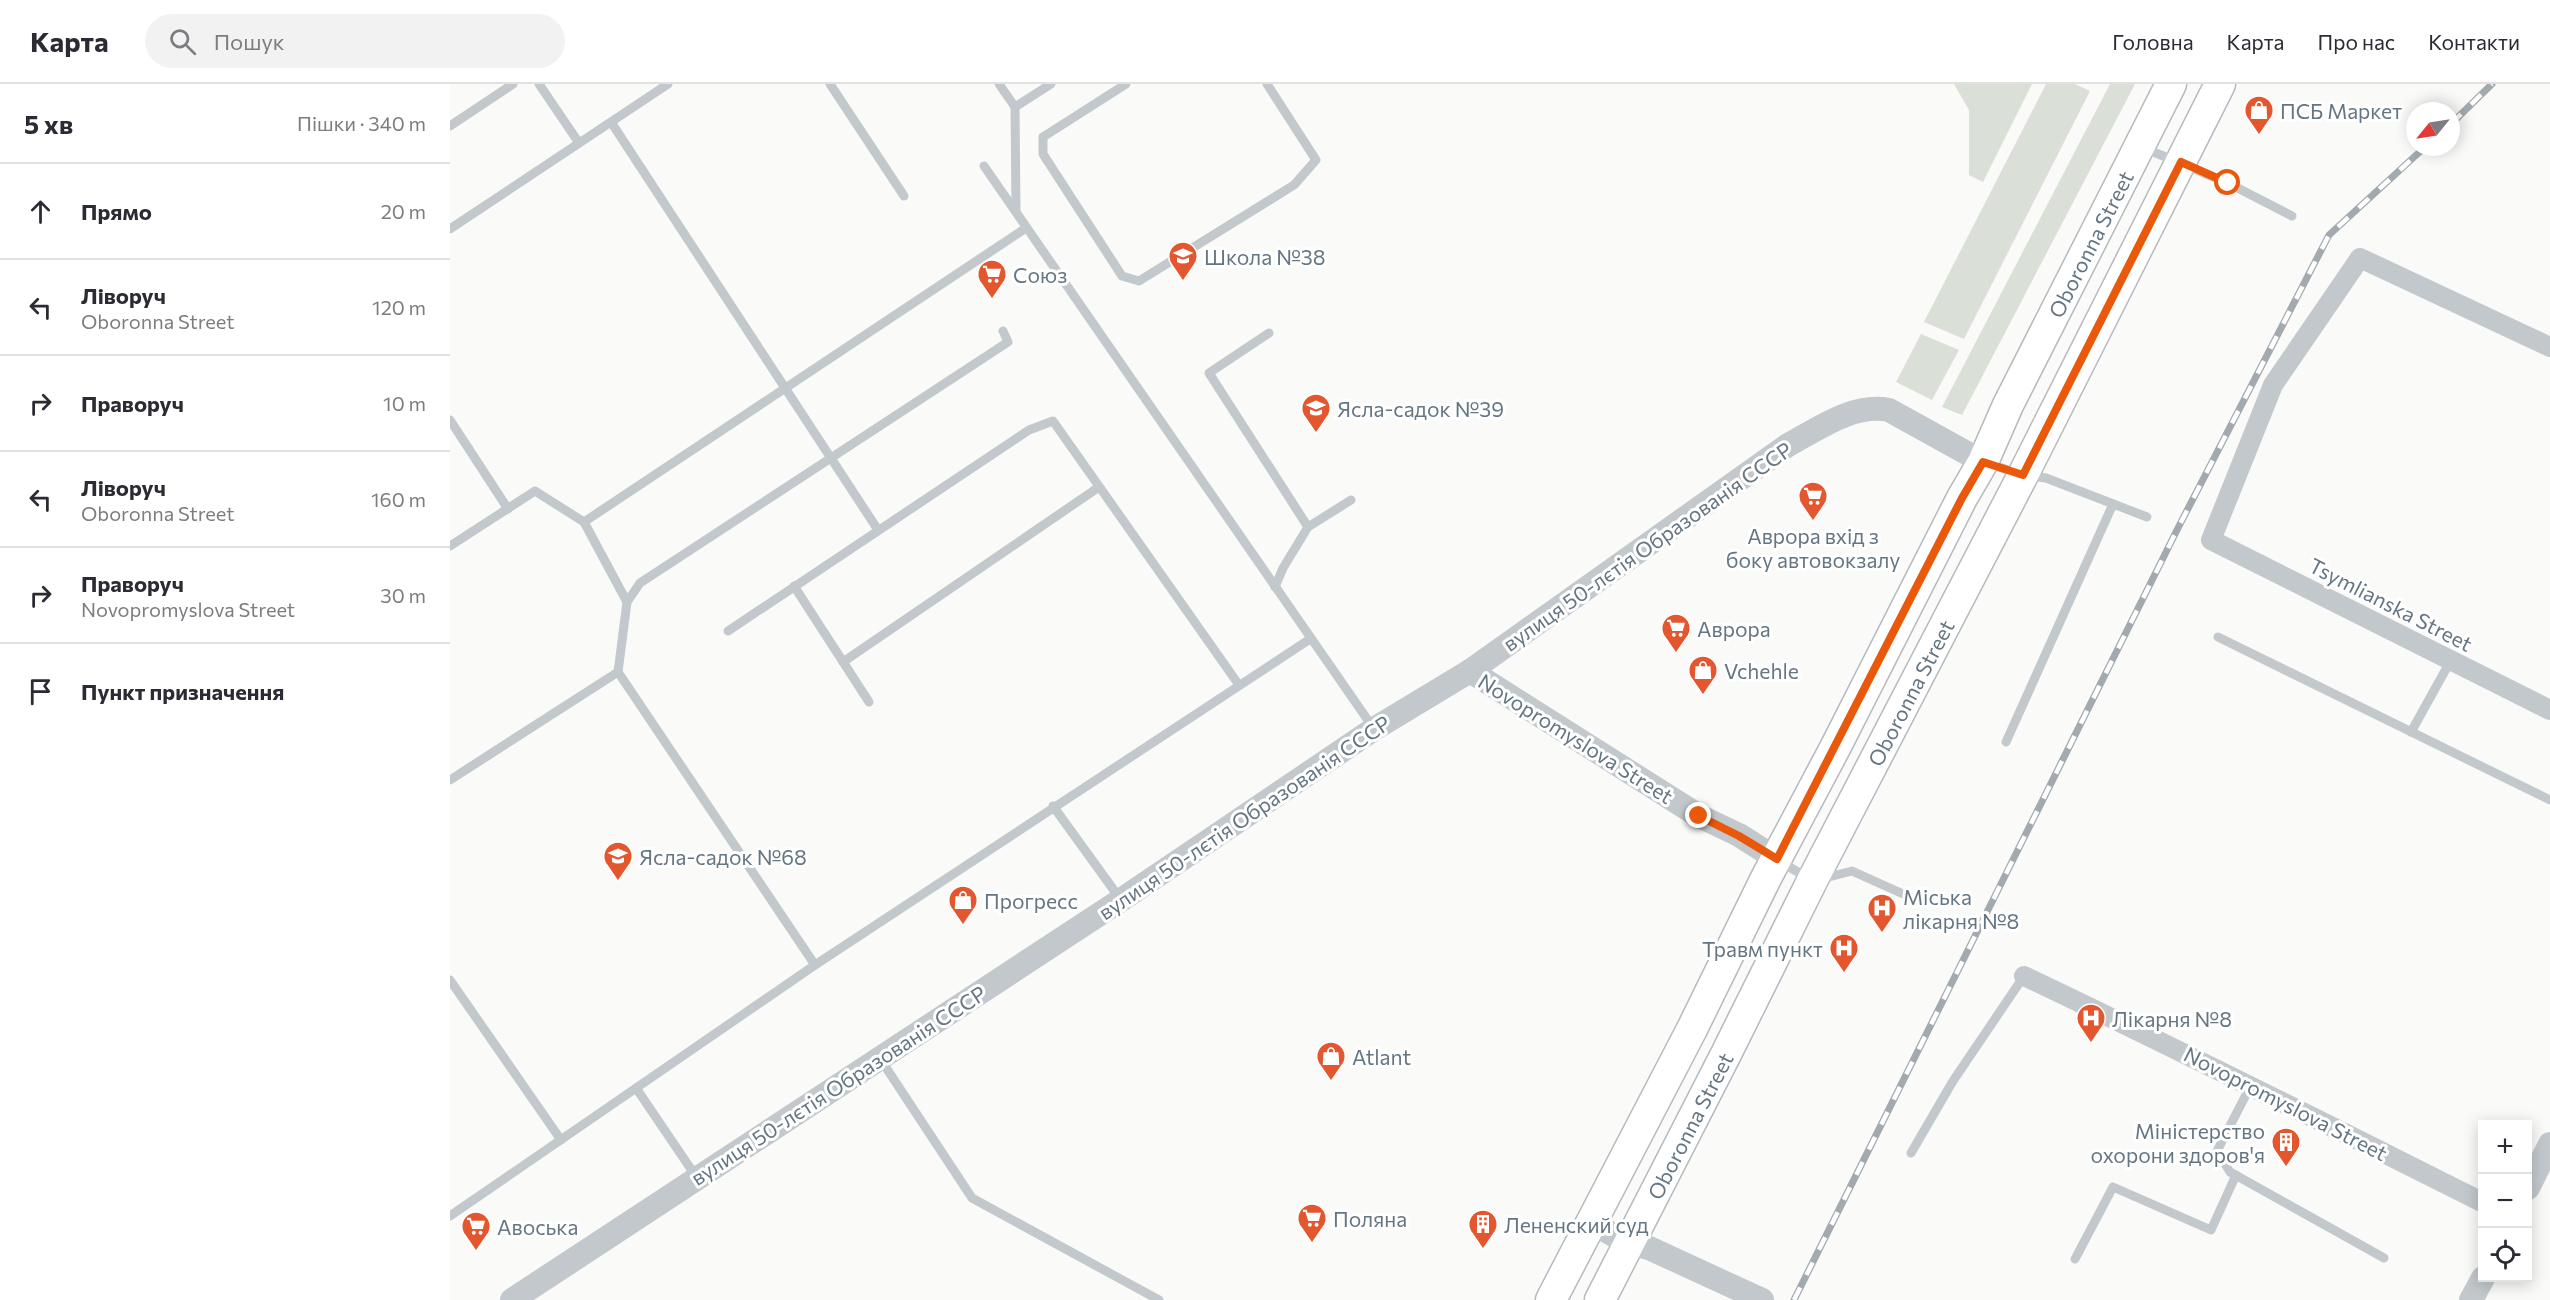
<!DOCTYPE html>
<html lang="uk">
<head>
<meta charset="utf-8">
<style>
  body { margin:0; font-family:Commissioner,sans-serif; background:#f2f2f3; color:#2b2b33 }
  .controls { position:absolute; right:18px; bottom:18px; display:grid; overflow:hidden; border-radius:0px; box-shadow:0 3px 15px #0003 }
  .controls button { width:54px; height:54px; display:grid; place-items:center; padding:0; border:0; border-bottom:2px solid #e1e1e2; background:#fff; color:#2b2b33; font:30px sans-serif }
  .compass { position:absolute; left:1956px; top:18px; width:54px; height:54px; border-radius:50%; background:#fff; box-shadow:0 3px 15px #0003; rotate:240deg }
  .stop { position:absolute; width:18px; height:18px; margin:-14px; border:4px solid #ea580c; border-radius:50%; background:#fff }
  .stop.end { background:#ea580c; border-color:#fff; box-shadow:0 2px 6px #0008 }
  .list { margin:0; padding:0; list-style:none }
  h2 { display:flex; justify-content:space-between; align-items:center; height:78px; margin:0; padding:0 24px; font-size:26px }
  h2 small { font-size:20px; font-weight:400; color:#7c7c81 }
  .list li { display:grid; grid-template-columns:39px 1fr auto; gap:18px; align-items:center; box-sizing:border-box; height:96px; padding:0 24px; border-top:2px solid #e1e1e2 }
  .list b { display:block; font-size:22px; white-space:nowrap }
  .list p { margin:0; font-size:20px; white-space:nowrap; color:#7c7c81 }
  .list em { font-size:20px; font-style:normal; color:#7c7c81 }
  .icon { flex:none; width:33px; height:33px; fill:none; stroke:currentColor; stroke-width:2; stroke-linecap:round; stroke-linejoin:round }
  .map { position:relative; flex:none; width:2100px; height:1216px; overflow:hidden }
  header { display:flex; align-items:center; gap:36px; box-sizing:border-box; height:84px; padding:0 30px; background:#fff; border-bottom:2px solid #e1e1e2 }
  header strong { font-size:28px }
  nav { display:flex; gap:33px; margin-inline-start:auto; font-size:21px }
  .search { width:420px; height:54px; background:#f2f2f3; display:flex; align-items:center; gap:15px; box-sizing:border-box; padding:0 21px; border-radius:33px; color:#7c7c81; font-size:22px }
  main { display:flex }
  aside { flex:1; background:#fff }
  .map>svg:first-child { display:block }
</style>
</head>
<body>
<header>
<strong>Карта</strong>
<div class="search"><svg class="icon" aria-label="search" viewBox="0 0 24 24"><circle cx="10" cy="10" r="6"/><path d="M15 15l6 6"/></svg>Пошук</div>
<nav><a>Головна</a><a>Карта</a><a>Про нас</a><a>Контакти</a></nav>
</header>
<main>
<aside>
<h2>5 хв<small>Пішки · 340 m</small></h2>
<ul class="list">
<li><svg class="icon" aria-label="ahead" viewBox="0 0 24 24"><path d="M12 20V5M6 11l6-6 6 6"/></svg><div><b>Прямо</b></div><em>20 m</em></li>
<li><svg class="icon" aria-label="left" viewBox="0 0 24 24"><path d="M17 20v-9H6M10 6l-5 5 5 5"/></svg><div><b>Ліворуч</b><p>Oboronna Street</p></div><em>120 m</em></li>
<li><svg class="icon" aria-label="right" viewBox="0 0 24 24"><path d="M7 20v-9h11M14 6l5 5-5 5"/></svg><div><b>Праворуч</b></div><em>10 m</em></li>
<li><svg class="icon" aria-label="left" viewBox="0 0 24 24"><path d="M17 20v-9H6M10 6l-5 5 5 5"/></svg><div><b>Ліворуч</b><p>Oboronna Street</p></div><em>160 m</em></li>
<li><svg class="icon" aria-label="right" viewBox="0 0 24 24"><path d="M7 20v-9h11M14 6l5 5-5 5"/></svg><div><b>Праворуч</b><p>Novopromyslova Street</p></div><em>30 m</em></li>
<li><svg class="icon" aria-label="arrive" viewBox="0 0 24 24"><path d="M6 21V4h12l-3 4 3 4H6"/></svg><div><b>Пункт призначення</b></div></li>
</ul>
</aside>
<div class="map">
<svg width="2100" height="1216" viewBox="0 0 2100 1216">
  <rect width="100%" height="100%" fill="#fafaf8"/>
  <g fill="#dadfd7">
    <polygon points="1504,0 1582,0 1533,98 1519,91 1519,26"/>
    <polygon points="1596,0 1625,0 1640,7 1514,255 1474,238"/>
    <polygon points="1660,0 1685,0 1512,331 1492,323"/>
    <polygon points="1471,250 1509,266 1482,316 1446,298"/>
  </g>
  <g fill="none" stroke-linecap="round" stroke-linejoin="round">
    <g stroke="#b5babe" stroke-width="33">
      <g id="primary">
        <path id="s1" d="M1101,1216L1242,945L1316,794L1385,664L1512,414L1533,378L1558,321L1721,0"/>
        <path id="s2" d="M1150,1216L1276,970L1362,797L1573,391L1770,0"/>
      </g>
    </g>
    <g stroke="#c3c8cc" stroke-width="9">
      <polyline points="89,0 129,59"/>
      <polyline points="380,0 454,112"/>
      <polyline points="549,0 565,23"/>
      <polyline points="676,0 593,53 593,70 672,192 689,197 844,101 866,76 817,0"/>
      <polyline points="161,38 428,446"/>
      <polyline points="0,42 63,0"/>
      <polyline points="1694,64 1778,99 1842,132"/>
      <polyline points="534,82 924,645"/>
      <polyline points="566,128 565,23 601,0"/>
      <polyline points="0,145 218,0"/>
      <polyline points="819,249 759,289 858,443 901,416"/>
      <polyline points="0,336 58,425"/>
      <polyline points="1537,379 1573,391 1596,394 1697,433"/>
      <polyline points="134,438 576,144"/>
      <polyline points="0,462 85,407 134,438 177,518"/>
      <polyline points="344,502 419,618"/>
      <polyline points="825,503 833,484 858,443"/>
      <polyline points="278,547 579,346 603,337 789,601"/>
      <polyline points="1768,553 2100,716"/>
      <polyline points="393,578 649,403"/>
      <polyline points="1961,648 2001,576"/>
      <polyline points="1556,658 1663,420"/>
      <polyline points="0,696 168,588"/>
      <polyline points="603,722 671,816"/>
      <polyline points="1329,777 1358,794"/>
      <polyline points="1371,795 1402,787 1473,819"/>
      <polyline points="365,881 168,588 177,518 190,499 558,258 553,247"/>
      <polyline points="0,896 111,1056"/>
      <polyline points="431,976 522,1114 709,1216"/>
      <polyline points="1800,1003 1767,1067 1780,1088 1934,1174"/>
      <polyline points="186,1004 247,1094"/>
      <polyline points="1461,1069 1503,997 1574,892"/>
      <polyline points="0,1132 365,881 860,555"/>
      <polyline points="1625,1175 1663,1103 1761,1146 1786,1091"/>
    </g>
    <g stroke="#c3c8cc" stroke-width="20">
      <polyline points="2100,263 1910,174 1823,301 1761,456 2100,626"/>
      <path d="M1574,892C1728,965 1880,1042 2032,1118"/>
    </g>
    <g stroke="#c3c8cc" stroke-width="24">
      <polyline points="1020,587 1249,732 1289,751 1327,775"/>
      <polyline points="2078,1104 2100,1060"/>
      <polyline points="1142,1139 1178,1159 1199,1164 1312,1216"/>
      <path d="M62,1216L671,816L924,645L1020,587L1338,361C1368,345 1403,319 1439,326L1533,378"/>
      <polyline points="2021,1216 2033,1194"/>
    </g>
    <use href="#primary" stroke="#fff" stroke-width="30"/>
    <g stroke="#a2aab0" stroke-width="7">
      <g id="rail">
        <polyline points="2001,40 2042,0"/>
        <polyline points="1344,1216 1728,444 1879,151 1975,63"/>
      </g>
    </g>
    <use href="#rail" stroke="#fff" stroke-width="4.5" stroke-dasharray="14" stroke-linecap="butt"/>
  </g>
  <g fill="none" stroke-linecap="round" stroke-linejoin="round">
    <polyline stroke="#ea580c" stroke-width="8" points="1249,732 1289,752 1327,775 1512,414 1533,378 1573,391 1731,78 1778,99"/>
  </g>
  <defs>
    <g id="shop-pin" transform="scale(1.5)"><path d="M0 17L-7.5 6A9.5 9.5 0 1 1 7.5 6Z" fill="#e4572e" stroke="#fff"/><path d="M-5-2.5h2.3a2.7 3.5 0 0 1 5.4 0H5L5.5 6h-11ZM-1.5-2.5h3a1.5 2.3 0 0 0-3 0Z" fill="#fff"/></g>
    <g id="school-pin" transform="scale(1.5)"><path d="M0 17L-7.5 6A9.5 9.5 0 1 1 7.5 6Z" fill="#e4572e" stroke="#fff"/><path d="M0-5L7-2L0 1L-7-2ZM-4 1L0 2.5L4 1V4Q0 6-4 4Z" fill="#fff"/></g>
    <g id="supermarket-pin" transform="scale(1.5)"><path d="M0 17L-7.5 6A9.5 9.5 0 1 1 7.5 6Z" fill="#e4572e" stroke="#fff"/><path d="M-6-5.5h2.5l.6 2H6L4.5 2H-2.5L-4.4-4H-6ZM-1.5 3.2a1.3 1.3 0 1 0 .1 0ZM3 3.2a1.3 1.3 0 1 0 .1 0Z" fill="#fff"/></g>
    <g id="hospital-pin" transform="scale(1.5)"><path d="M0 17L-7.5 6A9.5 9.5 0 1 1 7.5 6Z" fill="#e4572e" stroke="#fff"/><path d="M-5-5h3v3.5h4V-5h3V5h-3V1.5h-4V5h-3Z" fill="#fff"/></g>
    <g id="building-pin" transform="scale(1.5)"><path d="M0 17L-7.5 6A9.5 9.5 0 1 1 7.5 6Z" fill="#e4572e" stroke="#fff"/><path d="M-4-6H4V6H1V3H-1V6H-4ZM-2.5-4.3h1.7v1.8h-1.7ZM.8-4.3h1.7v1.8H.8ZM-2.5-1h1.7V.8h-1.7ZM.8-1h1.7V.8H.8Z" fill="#fff"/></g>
  </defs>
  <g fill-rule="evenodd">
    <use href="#shop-pin" x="1809" y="26"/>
    <use href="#school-pin" x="733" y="172"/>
    <use href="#supermarket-pin" x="542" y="190"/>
    <use href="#school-pin" x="866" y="324"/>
    <use href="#supermarket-pin" x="1363" y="412"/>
    <use href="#supermarket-pin" x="1226" y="544"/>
    <use href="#shop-pin" x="1253" y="586"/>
    <use href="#school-pin" x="168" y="772"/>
    <use href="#shop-pin" x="513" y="816"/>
    <use href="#hospital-pin" x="1432" y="824"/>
    <use href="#hospital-pin" x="1394" y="864"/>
    <use href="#hospital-pin" x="1641" y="934"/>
    <use href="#shop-pin" x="881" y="972"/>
    <use href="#building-pin" x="1836" y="1058"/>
    <use href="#supermarket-pin" x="862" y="1134"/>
    <use href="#building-pin" x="1033" y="1140"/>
    <use href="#supermarket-pin" x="26" y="1142"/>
  </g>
  <g text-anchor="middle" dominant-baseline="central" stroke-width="6" stroke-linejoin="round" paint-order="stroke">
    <g font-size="21" fill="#657683" stroke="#fff" text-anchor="start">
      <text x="1830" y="26">ПСБ Маркет</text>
      <text x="754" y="172">Школа №38</text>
      <text x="563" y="190">Союз</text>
      <text x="887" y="324">Ясла-садок №39</text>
      <text x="1363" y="451" text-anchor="middle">Аврора вхід з<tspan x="1363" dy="24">боку автовокзалу</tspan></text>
      <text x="1247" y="544">Аврора</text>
      <text x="1274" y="586">Vchehle</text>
      <text x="189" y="772">Ясла-садок №68</text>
      <text x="1453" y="812">Міська<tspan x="1453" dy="24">лікарня №8</tspan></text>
      <text x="534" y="816">Прогресс</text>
      <text x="1373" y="864" text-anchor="end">Травм пункт</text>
      <text x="1662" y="934">Лікарня №8</text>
      <text x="902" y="972">Atlant</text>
      <text x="1815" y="1046" text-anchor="end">Міністерство<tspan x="1815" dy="24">охорони здоров'я</tspan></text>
      <text x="883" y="1134">Поляна</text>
      <text x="1054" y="1140">Лененский суд</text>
      <text x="47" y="1142">Авоська</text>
    </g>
    <g font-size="21" fill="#657683" stroke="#fff">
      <text stroke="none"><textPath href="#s1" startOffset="1186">Oboronna Street</textPath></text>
      <text transform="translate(1197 462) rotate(-35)">вулиця 50-лєтія Образованія СССР</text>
      <text transform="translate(1941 520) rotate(27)">Tsymlianska Street</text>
      <text stroke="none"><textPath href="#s2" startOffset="682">Oboronna Street</textPath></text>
      <text transform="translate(1126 654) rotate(32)">Novopromyslova Street</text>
      <text transform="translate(794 733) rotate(-34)">вулиця 50-лєтія Образованія СССР</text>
      <text transform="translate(388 1001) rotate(-33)">вулиця 50-лєтія Образованія СССР</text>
      <text transform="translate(1836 1019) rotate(27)">Novopromyslova Street</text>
      <text stroke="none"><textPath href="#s2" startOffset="196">Oboronna Street</textPath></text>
    </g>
  </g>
</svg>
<div class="controls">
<button>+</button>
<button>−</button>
<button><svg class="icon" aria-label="locate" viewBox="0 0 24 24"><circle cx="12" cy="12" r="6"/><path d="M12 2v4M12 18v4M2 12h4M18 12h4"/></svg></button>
</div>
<svg class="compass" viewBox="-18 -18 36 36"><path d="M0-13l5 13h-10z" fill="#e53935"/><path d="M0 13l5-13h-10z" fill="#7c7c81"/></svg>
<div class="stop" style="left:1778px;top:99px"></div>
<div class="stop end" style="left:1249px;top:732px"></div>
</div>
</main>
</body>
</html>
